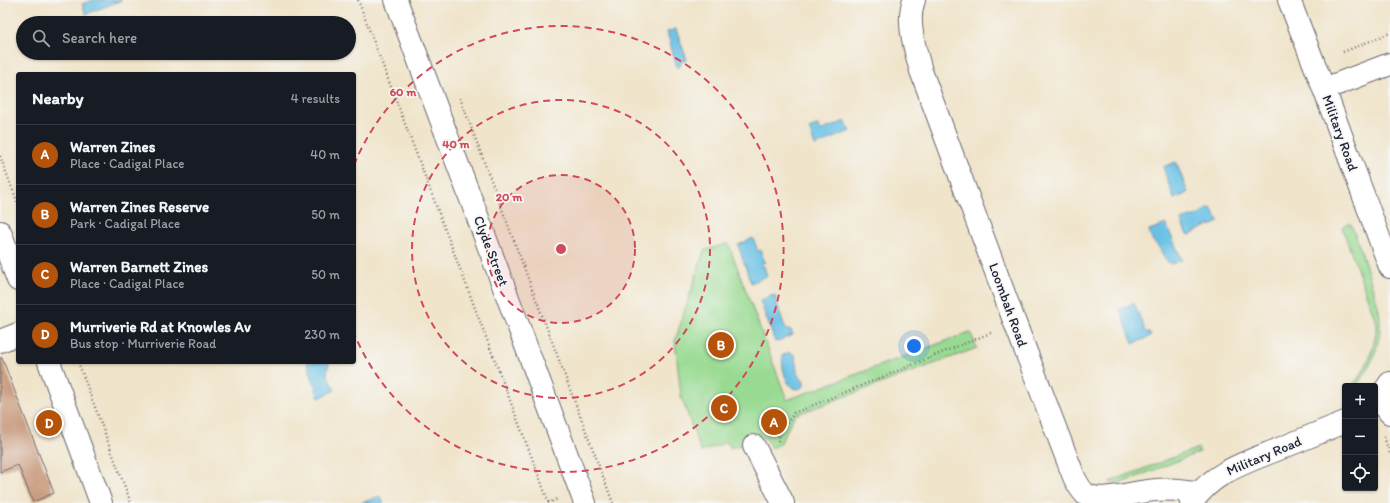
<!DOCTYPE html>
<html lang="en">
<head>
<meta charset="utf-8">
<style>
  body { margin:0; font-family:Itim,sans-serif; background:#242831; color:#f1f3f6 }
  .controls { position:absolute; right:12px; bottom:12px; display:grid; overflow:hidden; border-radius:4px; box-shadow:0 1px 3px #0004 }
  .controls button { width:36px; height:36px; display:grid; place-items:center; padding:0; border:0; border-bottom:1px solid #363941; background:#171b24; color:#f1f3f6; font:20px sans-serif }
  .you { position:absolute; left:914px; top:346px; width:14px; height:14px; margin:-10px; border:3px solid #fff; border-radius:50%; background:#1a73e8; box-shadow:0 0 0 6px #1a73e833 }
  .badge { display:grid; place-items:center; width:26px; height:26px; border-radius:50%; background:#b45309; color:#fff; font-size:13px; font-weight:700 }
  .pin { position:absolute; translate:-50% -50%; border:2px solid #fff; box-shadow:0 1px 4px #0006 }
  .list { margin:0; padding:0; list-style:none }
  h2 { display:flex; justify-content:space-between; align-items:center; height:52px; margin:0; padding:0 16px; font-size:17px }
  h2 small { font-size:13px; font-weight:400; color:#9ea1a6 }
  .list li { display:grid; grid-template-columns:26px 1fr auto; gap:12px; align-items:center; box-sizing:border-box; height:60px; padding:0 16px; border-top:1px solid #363941 }
  .list b { display:block; font-size:15px; white-space:nowrap }
  .list p { margin:0; font-size:13px; white-space:nowrap; color:#9ea1a6 }
  .list em { font-size:13px; font-style:normal; color:#9ea1a6 }
  .icon { flex:none; width:22px; height:22px; fill:none; stroke:currentColor; stroke-width:2; stroke-linecap:round; stroke-linejoin:round }
  .map { position:relative; flex:none; width:1390px; height:503px; overflow:hidden }
  .search { position:absolute; background:#171b24; box-shadow:0 1px 3px #0004; left:16px; top:16px; width:340px; height:44px; display:flex; align-items:center; gap:10px; box-sizing:border-box; padding:0 14px; border-radius:22px; color:#9ea1a6; font-size:15px }
  .panel { position:absolute; background:#171b24; box-shadow:0 1px 3px #0004; left:16px; top:72px; width:340px; height:292px; border-radius:4px }
  .map>svg:first-child { display:block }
</style>
</head>
<body>
<div class="map">
<svg width="1390" height="503" viewBox="0 0 1390 503">
  <rect width="100%" height="100%" fill="#f6f6f2"/>
  <filter id="ink" filterUnits="userSpaceOnUse"><feTurbulence type="fractalNoise" baseFrequency=".025" numOctaves="2"/><feDisplacementMap in="SourceGraphic" scale="8" xChannelSelector="R" yChannelSelector="G"/><feConvolveMatrix kernelMatrix="1 2 1 2 8 2 1 2 1" color-interpolation-filters="sRGB"/></filter>
  <filter id="wash" filterUnits="userSpaceOnUse"><feTurbulence type="fractalNoise" baseFrequency=".012" numOctaves="4" result="noise"/><feDisplacementMap in="SourceGraphic" scale="16" xChannelSelector="R" yChannelSelector="G"/><feGaussianBlur stdDeviation="0.9" result="paint"/><feColorMatrix in="noise" values="0 0 0 0 0 0 0 0 0 0 0 0 0 0 0 0 0 1.4 0 .05"/><feComposite in="paint" operator="in"/></filter>
  <g filter="url(#wash)">
    <rect width="100%" height="100%" fill="#f0e4ca"/>
    <g fill="#98da91" stroke="#5d7e66">
      <path d="M1346,224H1351C1359,244 1365,263 1371,283C1376,297 1381,312 1380,328C1379,348 1370,371 1355,386H1351C1367,372 1375,345 1377,324L1342,227Z"/>
      <polygon points="728,243 787,400 970,332 977,348 795,415 780,444 771,448 765,437 731,448 727,442 701,452 681,396 675,341 704,251"/>
      <polygon points="1198,448 1200,452 1124,482 1115,483 1109,482"/>
    </g>
    <g fill="#69c1e6" stroke="#467290">
      <polygon points="93,0 122,0 86,14 82,4"/>
      <polygon points="676,29 687,60 681,62 680,66 677,68 667,32"/>
      <polygon points="845,121 850,131 815,146 809,129 818,125 820,131"/>
      <polygon points="1176,162 1188,193 1174,199 1163,167"/>
      <polygon points="1209,208 1211,208 1219,221 1216,224 1207,226 1190,235 1186,233 1181,220 1201,214"/>
      <path d="M1166,224L1182,260L1171,264C1164,261 1164,256 1160,249C1155,241 1151,243 1149,230Z"/>
      <polygon points="753,238 757,248 756,249 757,251 760,250 765,262 761,264 762,267 764,266 767,276 751,283 738,245"/>
      <polygon points="774,295 776,297 776,301 786,330 791,330 793,335 775,342 760,300"/>
      <polygon points="1134,303 1146,332 1149,333 1151,336 1133,344 1120,309"/>
      <path d="M790,352L795,355L797,372L804,381V386C788,399 780,365 783,355Z"/>
      <polygon points="307,362 329,362 327,374 335,390 319,398"/>
      <polygon points="380,496 384,503 361,503"/>
    </g>
    <g id="blocks">
      <polygon fill="#c99b7f" points="0,358 2,358 54,493 33,502 18,465 0,472"/>
    </g>
  </g>
  <g filter="url(#ink)">
    <use href="#blocks" fill-opacity="0" stroke="#6a666d" stroke-width="1"/>
    <g fill="none" stroke-linecap="round" stroke-linejoin="round">
      <g stroke="#6a666d" stroke-width="24">
        <g id="street">
          <polyline points="396,0 585,503"/>
          <path d="M914,0C906,21 915,49 921,71L1015,323L1074,477C1077,483 1081,490 1086,495C1104,503 1135,491 1156,490C1171,488 1185,491 1199,492"/>
          <polyline points="1324,89 1390,64"/>
          <polyline points="0,341 18,334"/>
          <polyline points="1379,399 1390,413"/>
          <polyline points="754,446 783,503"/>
        </g>
      </g>
      <g stroke="#6a666d" stroke-width="24">
        <g id="secondary">
          <polyline points="1289,0 1324,89 1390,267"/>
          <polyline points="0,232 18,280"/>
          <polyline points="49,362 101,503"/>
          <polyline points="1375,403 1379,399 1390,383"/>
          <path d="M1192,503C1212,472 1247,462 1279,449C1301,440 1323,431 1345,422"/>
        </g>
      </g>
      <g stroke="#6a666d" stroke-width="2.5" stroke-dasharray="1 3" stroke-linecap="butt">
        <polyline points="358,0 549,503"/>
        <polyline points="1343,52 1390,33"/>
        <polyline points="460,98 613,503"/>
        <polyline points="0,156 18,204"/>
        <polyline points="78,362 131,503"/>
        <polyline points="1384,437 1390,454"/>
        <polyline points="778,441 781,432 794,413 993,332"/>
        <polyline points="548,503 558,499"/>
      </g>
      <use href="#street" stroke="#fff" stroke-width="22"/>
      <use href="#secondary" stroke="#fff" stroke-width="22"/>
    </g>
  </g>
  <circle cx="561" cy="249" r="74" fill="#d1495b" fill-opacity=".12"/>
  <g fill="none" stroke="#d1495b" stroke-width="2" stroke-dasharray="7 5">
    <circle cx="561" cy="249" r="74"/>
    <circle cx="561" cy="249" r="149"/>
    <path d="M354 165A223 223 0 1 1 354 333"/>
  </g>
  <g text-anchor="middle" dominant-baseline="central" stroke-width="3.5" stroke-linejoin="round" paint-order="stroke">
    <g font-size="14" fill="#22223b" stroke="#f6f6f2">
      <text transform="translate(1340 133) rotate(70)">Military Road</text>
      <text transform="translate(491 251) rotate(69)">Clyde Street</text>
      <text transform="translate(1008 305) rotate(70)">Loombah Road</text>
      <text transform="translate(1264 456) rotate(-23)">Military Road</text>
    </g>
  </g>
  <circle cx="561" cy="249" r="6" fill="#d1495b" stroke="#f6f6f2" stroke-width="2"/>
  <g font-size="12" text-anchor="middle" font-weight="bold" fill="#d1495b" stroke="#f6f6f2" stroke-width="3.5" stroke-linejoin="round" paint-order="stroke">
    <text x="403" y="96">60 m</text>
    <text x="456" y="148">40 m</text>
    <text x="509" y="201">20 m</text>
  </g>
</svg>
<div class="controls">
<button>+</button>
<button>−</button>
<button><svg class="icon" aria-label="locate" viewBox="0 0 24 24"><circle cx="12" cy="12" r="6"/><path d="M12 2v4M12 18v4M2 12h4M18 12h4"/></svg></button>
</div>
<div class="you"></div>
<div class="pin badge" style="left:774px;top:422px">A</div>
<div class="pin badge" style="left:721px;top:345px">B</div>
<div class="pin badge" style="left:724px;top:408px">C</div>
<div class="pin badge" style="left:49px;top:423px">D</div>
<div class="search"><svg class="icon" aria-label="search" viewBox="0 0 24 24"><circle cx="10" cy="10" r="6"/><path d="M15 15l6 6"/></svg>Search here</div>
<section class="panel">
<h2>Nearby<small>4 results</small></h2>
<ul class="list">
<li><span class="badge">A</span><div><b>Warren Zines</b><p>Place · Cadigal Place</p></div><em>40 m</em></li>
<li><span class="badge">B</span><div><b>Warren Zines Reserve</b><p>Park · Cadigal Place</p></div><em>50 m</em></li>
<li><span class="badge">C</span><div><b>Warren Barnett Zines</b><p>Place · Cadigal Place</p></div><em>50 m</em></li>
<li><span class="badge">D</span><div><b>Murriverie Rd at Knowles Av</b><p>Bus stop · Murriverie Road</p></div><em>230 m</em></li>
</ul>
</section>
</div>
</body>
</html>
